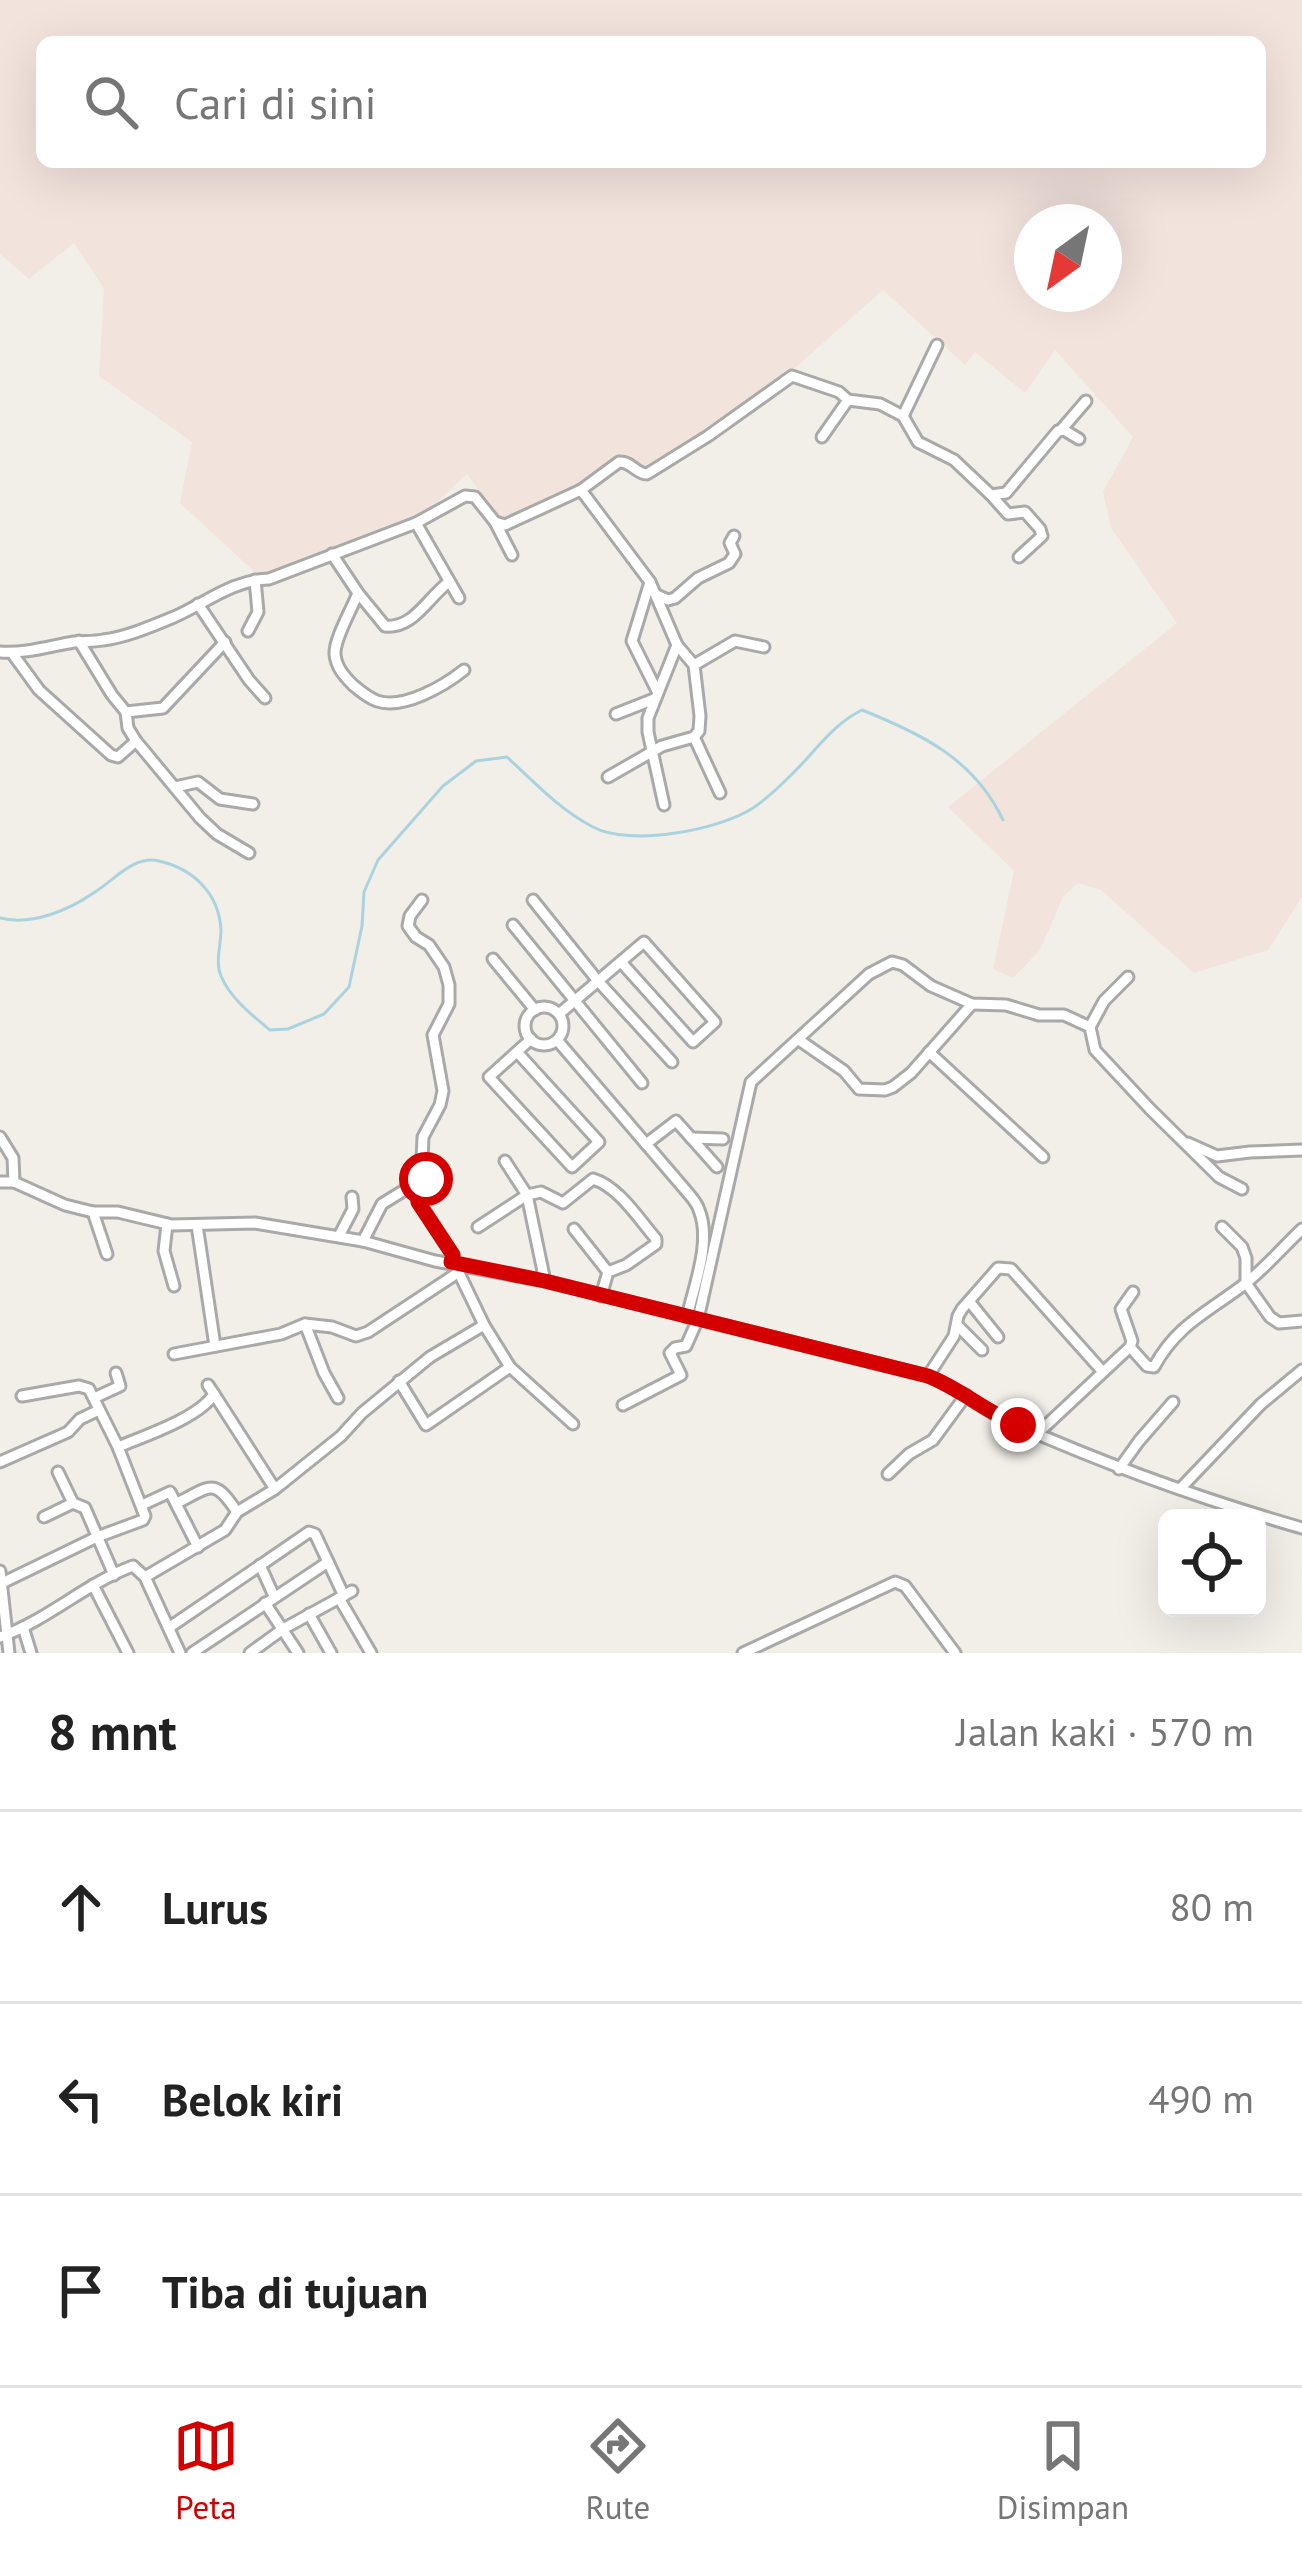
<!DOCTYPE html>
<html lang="id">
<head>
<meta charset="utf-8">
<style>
  body { margin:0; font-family:"PT Sans",sans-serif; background:#f2f2f2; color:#222 }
  .controls { position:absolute; right:36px; bottom:36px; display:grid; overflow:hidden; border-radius:18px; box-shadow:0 12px 48px #0002 }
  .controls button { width:108px; height:108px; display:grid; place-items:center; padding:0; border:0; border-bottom:3px solid #e0e0e0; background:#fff; color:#222; font:60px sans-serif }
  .compass { position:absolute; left:1014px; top:204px; width:108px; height:108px; border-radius:50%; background:#fff; box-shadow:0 12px 48px #0002; rotate:213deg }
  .stop { position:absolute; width:36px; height:36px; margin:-27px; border:9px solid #d40000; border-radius:50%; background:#fff }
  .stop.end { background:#d40000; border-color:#fff; box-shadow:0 3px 12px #0008 }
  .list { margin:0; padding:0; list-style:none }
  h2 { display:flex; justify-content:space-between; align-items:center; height:156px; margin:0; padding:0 48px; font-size:51px }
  h2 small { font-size:39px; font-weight:400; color:#767676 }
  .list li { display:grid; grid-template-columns:78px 1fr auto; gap:36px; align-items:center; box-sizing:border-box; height:192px; padding:0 48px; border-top:3px solid #e0e0e0 }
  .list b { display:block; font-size:45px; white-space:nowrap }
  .list em { font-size:39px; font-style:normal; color:#767676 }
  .icon { flex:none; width:66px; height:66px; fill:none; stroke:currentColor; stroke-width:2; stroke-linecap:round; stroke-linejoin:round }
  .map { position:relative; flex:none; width:1302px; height:1653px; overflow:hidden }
  .search { position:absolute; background:#fff; box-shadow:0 12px 48px #0002; left:36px; right:36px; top:36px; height:132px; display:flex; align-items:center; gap:30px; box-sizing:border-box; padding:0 42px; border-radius:18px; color:#767676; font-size:45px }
  .sheet { height:732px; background:#fff }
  nav { display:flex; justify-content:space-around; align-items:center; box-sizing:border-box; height:168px; border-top:3px solid #e0e0e0; background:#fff; font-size:33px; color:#767676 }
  nav a { display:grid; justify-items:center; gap:6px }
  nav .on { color:#d40000 }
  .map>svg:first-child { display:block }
</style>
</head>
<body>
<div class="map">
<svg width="1302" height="1653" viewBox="0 0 1302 1653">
  <rect width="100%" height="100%" fill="#f2efe9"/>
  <path fill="#f3e3dd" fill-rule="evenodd" d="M0,0H1302V897L1268,950L1194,973L1101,890L1078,883L1063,897L1040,950L1013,978L993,969L1014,871L948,807L1177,623L1111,528L1103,492L1133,437L1055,350L1025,393L975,352L965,365L883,290L760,399L646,474L623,458L558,498L503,524L467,474L418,520L261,578L180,503L192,442L99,376L104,289L74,243L29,279L0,254ZM42,42H1260V162H42ZM1032,222H1104V294H1032Z"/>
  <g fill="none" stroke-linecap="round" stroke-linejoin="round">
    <path stroke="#aad3df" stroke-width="3" d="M0,918C32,926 69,910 95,892C114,880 134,855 159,861C194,869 219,894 221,930C221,945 215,962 221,976C230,998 253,1016 270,1030L288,1029L324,1014L349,987L362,926L364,892L378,860L443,786L476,761L507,757C534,782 560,810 593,827C630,847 719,830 753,808C765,800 778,788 788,778C813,755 831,725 862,710C922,734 974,759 1003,820"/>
    <g stroke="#a9a9a9" stroke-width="15">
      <g id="minor">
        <polyline points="903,416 937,345"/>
        <polyline points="1061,430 1086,401"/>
        <polyline points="822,437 848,400"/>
        <polyline points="581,490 650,582 677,645 694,665 700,716 699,731 694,737 662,746 608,777"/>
        <polyline points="991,495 1008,514 1025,512 1040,529 1042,536 1019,557"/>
        <polyline points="495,522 512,555"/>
        <polyline points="416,523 459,598"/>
        <path d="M332,554L358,593L385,626C414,629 428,597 449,582"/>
        <polyline points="650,582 632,641 657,691"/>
        <path d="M358,593C352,609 334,639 335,654C336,667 344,676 353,685C360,691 369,698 377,701C403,710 444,686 464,670"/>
        <polyline points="657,595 668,600 675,598 698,578 729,563 735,554 730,543 734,536"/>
        <polyline points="198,604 249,680 265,698"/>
        <polyline points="248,631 258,612 255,580"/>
        <polyline points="79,641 112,695 126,712 128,728 136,741 200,818 217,834 249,853"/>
        <path d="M0,652C25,654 50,646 74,642C84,641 93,642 103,640C127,637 152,626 174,617C206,603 232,580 269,579L416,523L465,496L475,497L495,522L505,525L581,490L619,462C631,461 636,474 647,474L708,436L792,376L839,392L848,400L880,404L903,416L918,442L954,460L991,495L1006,493L1058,431L1064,430L1079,439"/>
        <polyline points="12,653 39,690 111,755 118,757 136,741"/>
        <polyline points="694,665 735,641 764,647"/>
        <polyline points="126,712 163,708 225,642"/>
        <polyline points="616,714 654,699"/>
        <polyline points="694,737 720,793"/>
        <polyline points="175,787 198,782 220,799 253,804"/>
        <polyline points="664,805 648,732 648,718 677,645"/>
        <polyline points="422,900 410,916 408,926 416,937 429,945 444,967 449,985 449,1004 433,1035 443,1091 440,1105 423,1137 422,1160 427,1176 418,1196 418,1201 453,1255 451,1262"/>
        <polyline points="533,900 598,981 672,1062"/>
        <polyline points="513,925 642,1083"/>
        <polyline points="493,959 535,1010"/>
        <circle cx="544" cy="1026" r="19"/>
        <polyline points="559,1014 644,942 715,1022 693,1042 621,962"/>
        <polyline points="1090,1027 1104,1001 1128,977"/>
        <path d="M557,1040L688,1193C692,1198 697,1203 699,1210C712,1241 694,1286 687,1317"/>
        <polyline points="799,1040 844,1071 859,1089 885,1090 893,1087 911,1073 972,1004"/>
        <polyline points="517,1052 599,1142 572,1167 489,1077 531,1039"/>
        <polyline points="929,1052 1043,1157"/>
        <polyline points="0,1137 13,1158 14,1182"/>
        <polyline points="691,1138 723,1139"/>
        <polyline points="1188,1143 1217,1156 1250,1152 1302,1150"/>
        <polyline points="646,1144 676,1121 717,1167"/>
        <polyline points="505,1161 527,1195 545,1281"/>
        <path d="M0,1182H14L65,1205L93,1212H118L172,1225L255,1223L363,1241L435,1261L545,1281L928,1376C957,1387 980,1408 1008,1421C1104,1464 1201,1499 1302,1528"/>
        <polyline points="93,1212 107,1254"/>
        <polyline points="167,1224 164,1251 174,1286"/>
        <polyline points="197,1225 215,1346"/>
        <path d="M478,1227L527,1195L541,1192L563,1203L593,1179C619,1187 638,1218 656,1239V1244L626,1265L608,1272L601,1296"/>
        <polyline points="1222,1227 1242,1247 1246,1258 1246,1283 1270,1317 1279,1323 1302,1321"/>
        <polyline points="574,1229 608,1272"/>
        <polyline points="339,1236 353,1209 352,1197"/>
        <polyline points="363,1241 382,1204 424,1178"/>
        <polyline points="459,1273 484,1325 510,1367 573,1424"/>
        <polyline points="969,1301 998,1337"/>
        <polyline points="305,1324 332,1327 356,1336 368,1332 459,1272"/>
        <polyline points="958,1326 982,1350"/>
        <path d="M1130,1347L1147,1366L1154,1367C1177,1324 1210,1311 1246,1283C1266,1267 1284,1246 1302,1229"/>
        <polyline points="174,1354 281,1334 305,1324 324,1373 338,1398"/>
        <polyline points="928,1376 954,1336 958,1316 962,1309 998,1268 1011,1269 1103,1372"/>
        <polyline points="399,1381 426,1425 510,1367"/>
        <polyline points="94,1398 120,1386 116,1373"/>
        <polyline points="623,1405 681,1375 670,1353 675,1348 686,1346 698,1319 751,1082 869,974 892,962 903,965 931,986 972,1004 1006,1005 1039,1015 1064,1015 1090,1027 1095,1050 1150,1109 1219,1177 1242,1189"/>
        <polyline points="1038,1433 1130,1347 1132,1341 1121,1309 1133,1292"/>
        <path d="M118,1447C144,1436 199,1418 214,1394L208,1385"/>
        <polyline points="0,1462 68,1432 80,1419 99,1410"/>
        <polyline points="1119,1469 1139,1441 1173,1402"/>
        <polyline points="58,1472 73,1503 85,1508 114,1575"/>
        <polyline points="888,1474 909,1454 933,1440 966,1395"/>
        <polyline points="275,1489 341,1436 362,1413 430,1357 484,1325"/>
        <polyline points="1180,1489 1261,1404 1302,1370"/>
        <path d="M177,1503C211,1486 214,1477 237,1512"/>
        <polyline points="142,1505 170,1492 198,1547"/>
        <polyline points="44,1517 73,1503"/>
        <polyline points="260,1565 274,1596"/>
        <polyline points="0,1571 9,1653"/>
        <polyline points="145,1577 225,1530 237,1512 275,1489 214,1394"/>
        <polyline points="2,1583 97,1537 143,1520 145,1516 118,1447 89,1389 79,1386 22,1396"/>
        <polyline points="93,1585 128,1653"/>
        <polyline points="339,1598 371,1653"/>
        <polyline points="265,1603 298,1653"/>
        <polyline points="309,1614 331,1653"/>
        <polyline points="23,1627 31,1653"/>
        <polyline points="170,1627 309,1532 315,1534 344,1596"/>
        <path d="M0,1637C48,1620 86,1583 133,1566L145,1577L180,1653"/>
        <polyline points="192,1653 328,1562"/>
        <polyline points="250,1653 283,1629 352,1591"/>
        <polyline points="743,1653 895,1582 905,1586 955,1653"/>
      </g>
    </g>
    <use href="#minor" stroke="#fff" stroke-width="9"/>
  </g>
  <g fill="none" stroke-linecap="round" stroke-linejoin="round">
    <path stroke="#d40000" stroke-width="15" d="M426,1179L418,1196V1202L453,1255L451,1262L545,1281L928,1376C961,1389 986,1412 1018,1425"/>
  </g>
</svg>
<div class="controls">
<button><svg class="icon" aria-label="locate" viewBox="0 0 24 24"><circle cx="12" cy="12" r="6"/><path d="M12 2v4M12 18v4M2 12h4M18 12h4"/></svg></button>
</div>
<svg class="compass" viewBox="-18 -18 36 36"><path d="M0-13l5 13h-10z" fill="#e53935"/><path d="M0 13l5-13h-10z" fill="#767676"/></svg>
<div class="stop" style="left:426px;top:1179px"></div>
<div class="stop end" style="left:1018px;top:1425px"></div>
<div class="search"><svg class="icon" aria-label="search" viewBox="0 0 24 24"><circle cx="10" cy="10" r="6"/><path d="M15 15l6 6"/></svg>Cari di sini</div>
</div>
<section class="sheet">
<h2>8 mnt<small>Jalan kaki · 570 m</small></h2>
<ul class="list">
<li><svg class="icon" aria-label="ahead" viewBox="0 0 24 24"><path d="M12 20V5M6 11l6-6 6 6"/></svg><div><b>Lurus</b></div><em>80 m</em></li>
<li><svg class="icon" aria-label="left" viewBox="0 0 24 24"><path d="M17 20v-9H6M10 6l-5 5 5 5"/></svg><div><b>Belok kiri</b></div><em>490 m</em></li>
<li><svg class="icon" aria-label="arrive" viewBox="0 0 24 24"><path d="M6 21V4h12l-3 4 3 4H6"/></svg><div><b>Tiba di tujuan</b></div></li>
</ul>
</section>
<nav>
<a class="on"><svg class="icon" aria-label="map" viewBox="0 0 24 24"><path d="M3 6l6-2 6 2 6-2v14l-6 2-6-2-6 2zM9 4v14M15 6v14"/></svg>Peta</a>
<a><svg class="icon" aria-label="directions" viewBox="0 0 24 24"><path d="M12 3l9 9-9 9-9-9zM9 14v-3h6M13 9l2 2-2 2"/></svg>Rute</a>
<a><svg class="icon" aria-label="saved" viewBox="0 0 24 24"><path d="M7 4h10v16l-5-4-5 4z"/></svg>Disimpan</a>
</nav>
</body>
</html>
